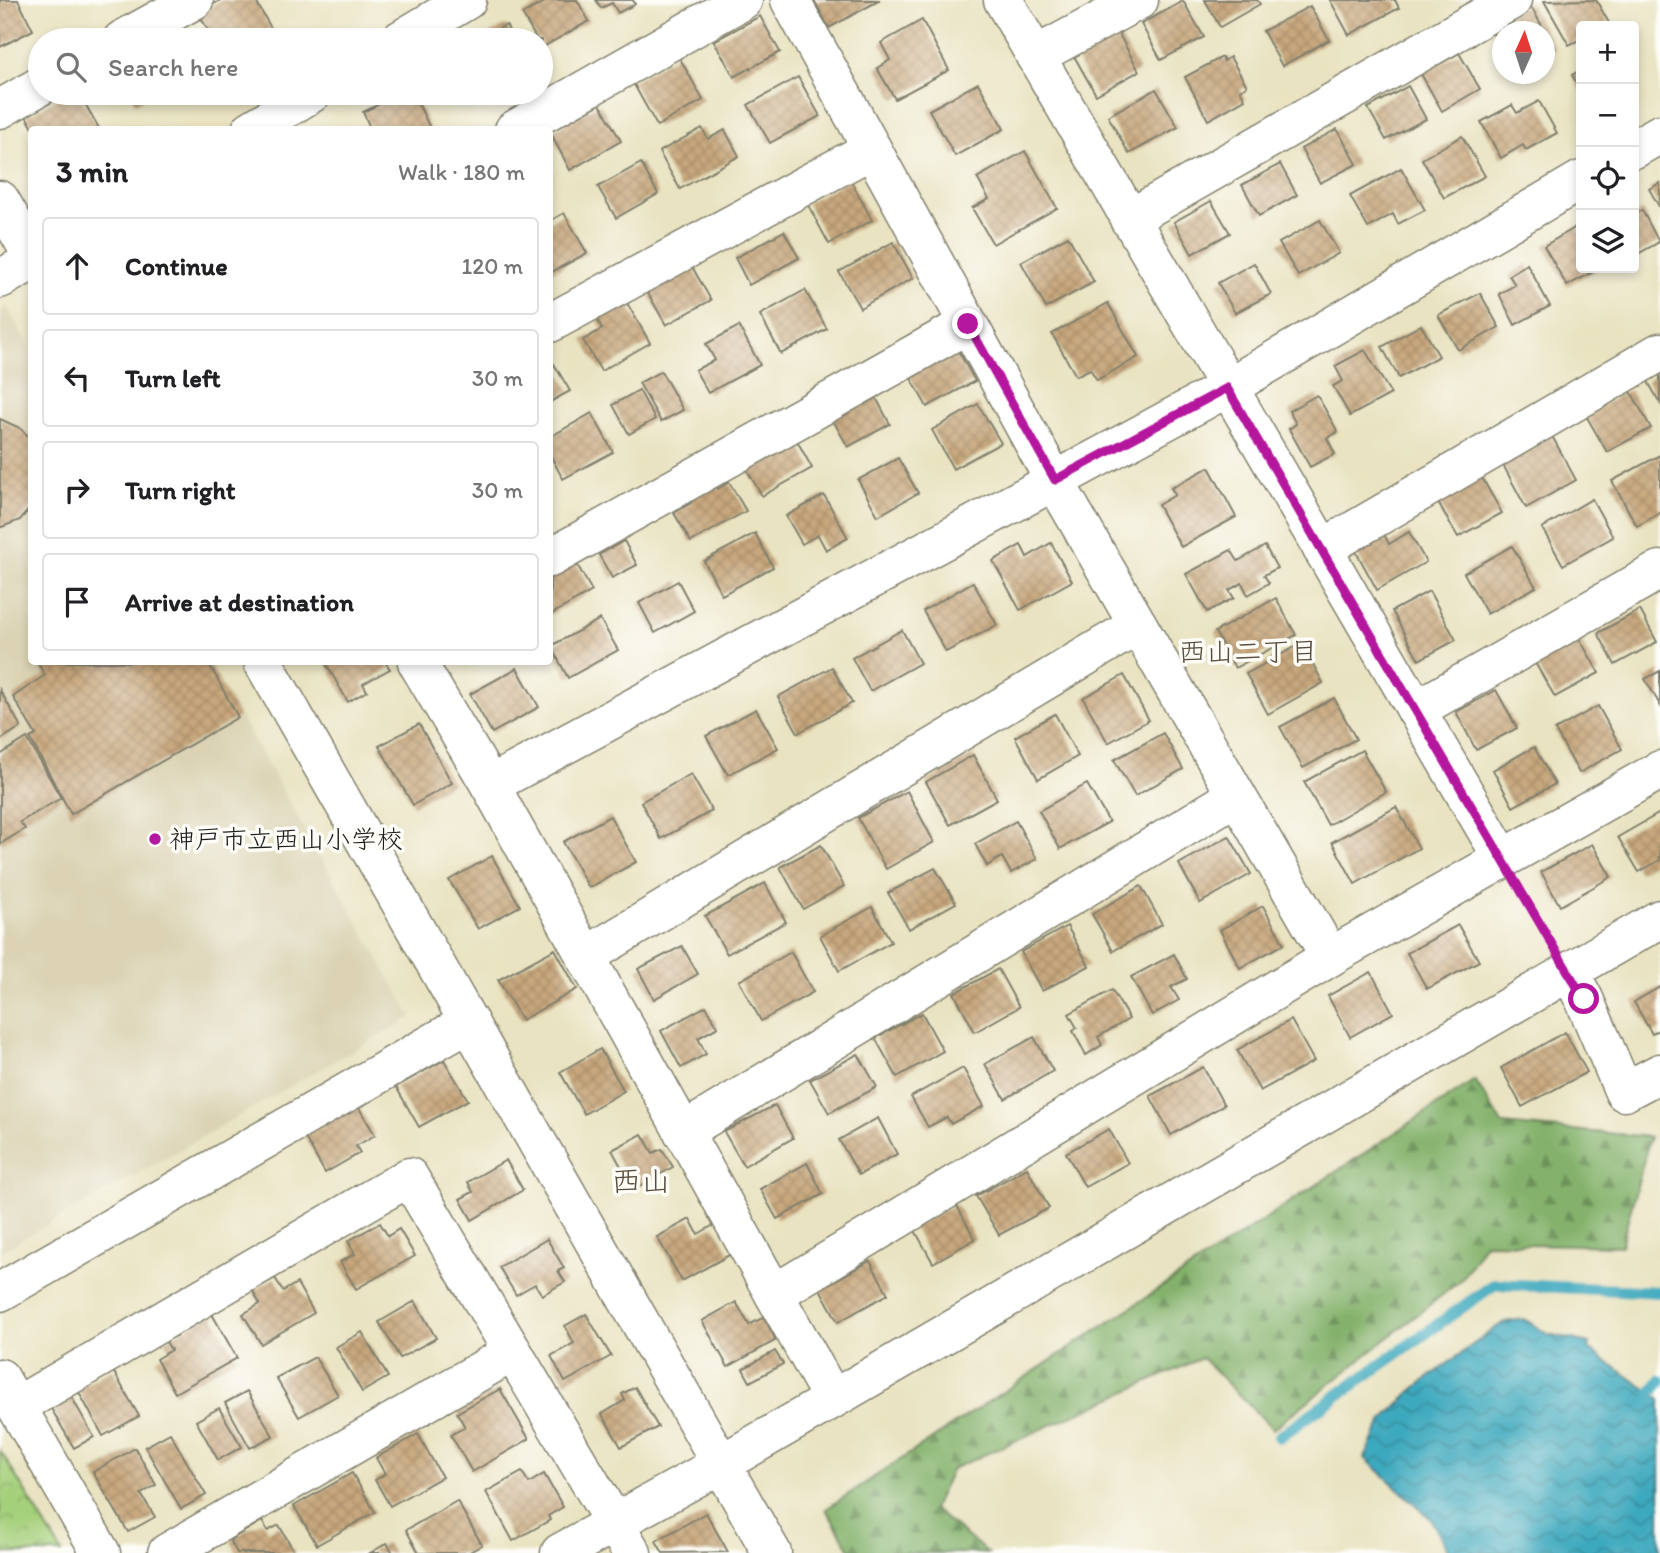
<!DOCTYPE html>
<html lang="en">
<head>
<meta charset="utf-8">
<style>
  body { margin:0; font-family:Itim,"Klee One",sans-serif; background:#f2f2f2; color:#202124 }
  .controls { position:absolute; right:21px; top:21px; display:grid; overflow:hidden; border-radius:7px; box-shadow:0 4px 10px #0003 }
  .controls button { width:63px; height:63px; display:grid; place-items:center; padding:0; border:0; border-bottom:2px solid #e0e0e0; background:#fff; color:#202124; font:35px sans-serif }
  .compass { position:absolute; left:1492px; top:21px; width:63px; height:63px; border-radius:50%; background:#fff; box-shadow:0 4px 10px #0003; rotate:3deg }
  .stop { position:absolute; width:21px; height:21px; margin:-16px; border:5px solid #b5179e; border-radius:50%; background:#fff }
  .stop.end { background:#b5179e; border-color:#fff; box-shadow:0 2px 7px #0008 }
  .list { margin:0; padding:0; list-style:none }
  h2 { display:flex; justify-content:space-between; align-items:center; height:91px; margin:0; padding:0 28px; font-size:30px }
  h2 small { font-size:23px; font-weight:400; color:#757577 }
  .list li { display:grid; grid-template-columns:46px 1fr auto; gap:21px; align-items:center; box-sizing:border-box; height:98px; margin:0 14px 14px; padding:0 14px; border:2px solid #e0e0e0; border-radius:7px }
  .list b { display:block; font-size:26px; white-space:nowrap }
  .list em { font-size:23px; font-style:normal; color:#757577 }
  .icon { flex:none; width:38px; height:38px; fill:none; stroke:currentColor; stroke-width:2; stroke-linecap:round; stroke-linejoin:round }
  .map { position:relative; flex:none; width:1660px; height:1553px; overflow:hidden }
  .search { position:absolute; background:#fff; box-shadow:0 4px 10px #0003; left:28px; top:28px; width:525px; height:77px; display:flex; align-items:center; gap:18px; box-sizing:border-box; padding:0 24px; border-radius:38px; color:#757577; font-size:26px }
  .panel { position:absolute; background:#fff; box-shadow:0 4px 10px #0003; left:28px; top:126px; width:525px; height:539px; border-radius:7px }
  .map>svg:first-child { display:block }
</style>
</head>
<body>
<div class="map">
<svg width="1660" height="1553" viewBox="0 0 1660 1553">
  <defs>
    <pattern id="forest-firs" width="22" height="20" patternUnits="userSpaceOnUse" patternTransform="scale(1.75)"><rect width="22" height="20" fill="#84b26c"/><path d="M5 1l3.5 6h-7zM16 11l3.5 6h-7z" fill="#6b9058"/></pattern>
    <pattern id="park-crowns" width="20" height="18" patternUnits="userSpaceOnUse" patternTransform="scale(1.75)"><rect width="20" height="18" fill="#a5d07c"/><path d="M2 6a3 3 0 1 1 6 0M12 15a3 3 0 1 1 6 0" fill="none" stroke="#8db26b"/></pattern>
    <pattern id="water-waves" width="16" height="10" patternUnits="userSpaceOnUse" patternTransform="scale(1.75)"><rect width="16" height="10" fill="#3ea9be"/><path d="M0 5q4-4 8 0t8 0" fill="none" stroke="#33899a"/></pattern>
    <pattern id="building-cross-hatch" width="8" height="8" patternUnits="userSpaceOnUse" patternTransform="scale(1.75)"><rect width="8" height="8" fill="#c7a77d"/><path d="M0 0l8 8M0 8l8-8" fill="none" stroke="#aa8f6b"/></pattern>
  </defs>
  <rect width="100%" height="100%" fill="#fdfcf7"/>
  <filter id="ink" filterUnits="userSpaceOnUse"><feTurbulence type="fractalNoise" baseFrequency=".0143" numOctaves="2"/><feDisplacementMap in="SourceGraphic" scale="14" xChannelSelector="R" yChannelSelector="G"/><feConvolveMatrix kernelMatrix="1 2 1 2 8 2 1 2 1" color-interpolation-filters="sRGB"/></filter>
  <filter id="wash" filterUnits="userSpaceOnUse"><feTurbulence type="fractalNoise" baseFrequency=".00686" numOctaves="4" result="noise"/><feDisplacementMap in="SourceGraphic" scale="28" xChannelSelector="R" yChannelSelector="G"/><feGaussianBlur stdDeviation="1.57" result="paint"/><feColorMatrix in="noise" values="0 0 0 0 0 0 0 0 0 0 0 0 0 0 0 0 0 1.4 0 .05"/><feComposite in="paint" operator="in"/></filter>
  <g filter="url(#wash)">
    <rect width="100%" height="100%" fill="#e9e3c1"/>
    <polygon fill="#dbd3b4" points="7,307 31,350 32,662 209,662 412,1017 0,1252 0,312"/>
    <polygon fill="url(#forest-firs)" stroke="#506744" stroke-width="2" points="1475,1080 1502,1124 1650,1137 1621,1246 1485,1243 1461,1280 1273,1429 1202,1358 952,1469 933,1509 988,1553 852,1553 826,1509"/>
    <polygon fill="url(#park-crowns)" stroke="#60764c" stroke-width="2" points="0,1450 62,1553 0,1553"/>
    <polygon fill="url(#water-waves)" stroke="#2d626d" stroke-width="2" points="1524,1319 1548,1334 1590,1343 1589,1349 1660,1399 1660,1553 1450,1553 1430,1518 1365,1458 1382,1421 1415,1388 1495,1328 1505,1322"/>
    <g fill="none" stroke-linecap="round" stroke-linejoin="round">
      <g stroke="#3ea9be" stroke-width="12">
        <polyline points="1651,1393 1660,1381"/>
        <polyline points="1279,1437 1495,1284 1660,1292"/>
      </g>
    </g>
    <g id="blocks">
      <g fill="url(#building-cross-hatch)">
        <polygon points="0,0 18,0 33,30 0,47"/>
        <polygon points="221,0 255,0 271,28 249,40 214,40 198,13"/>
        <polygon points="548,0 577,0 589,21 541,48 541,40 537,40 522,14"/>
        <polygon points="596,0 633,0 635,4 618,13 612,3 601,8"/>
        <polygon points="814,0 880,0 829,28"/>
        <polygon points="1205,0 1257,0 1260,4 1220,27"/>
        <polygon points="1330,0 1395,0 1399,8 1349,35"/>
        <polygon points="1596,0 1609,23 1604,26 1581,26 1581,39 1569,45 1544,1"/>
        <polygon points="1183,1 1204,37 1161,60 1141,24"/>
        <polygon points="1529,3 1555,49 1544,54 1544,32 1502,32 1502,50 1493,34 1514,22 1509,15"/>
        <polygon points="1310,6 1329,40 1282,66 1263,31"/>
        <polygon points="760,16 780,52 734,77 714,41"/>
        <polygon points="922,20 949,70 895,99 877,68 890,60 881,43"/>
        <polygon points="506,25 514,40 478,40"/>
        <polygon points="1114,25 1139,71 1096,95 1074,56"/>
        <polygon points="1459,53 1480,89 1442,111 1421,74"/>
        <polygon points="678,55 703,100 657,126 632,81"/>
        <polygon points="1222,57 1224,61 1230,57 1247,86 1240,90 1245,99 1208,120 1185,77"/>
        <polygon points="1581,70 1581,92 1572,75"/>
        <polygon points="798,77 820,116 770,143 748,105"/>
        <polygon points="978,83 1004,129 955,156 929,110"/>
        <polygon points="1408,86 1426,119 1386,140 1368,108"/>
        <polygon points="1156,89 1178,127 1129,154 1108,116"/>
        <polygon points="68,93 79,93 100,130 34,130 26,116"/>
        <polygon points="130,93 153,93 135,103"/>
        <polygon points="402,93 413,93 431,130 371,130 363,112"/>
        <polygon points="1539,101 1557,133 1526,150 1523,145 1501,158 1481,122 1512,105 1517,113"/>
        <polygon points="600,104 621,141 570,170 550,132"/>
        <polygon points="702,128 708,139 725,130 739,156 680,189 659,152"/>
        <polygon points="1337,129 1357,164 1320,183 1301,149"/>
        <polygon points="1462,136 1485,176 1444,198 1422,159"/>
        <polygon points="1025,151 1057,208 993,244 972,208 989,199 977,178"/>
        <polygon points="641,163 658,194 616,218 598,187"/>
        <polygon points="1280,164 1297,195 1259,216 1242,185"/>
        <polygon points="1401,168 1425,210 1398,224 1393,214 1368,228 1350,196"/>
        <polygon points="850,179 872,220 829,244 807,203"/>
        <polygon points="1660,183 1660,208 1649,189"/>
        <polygon points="1211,201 1230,233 1192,254 1174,222"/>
        <polygon points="1642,210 1659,242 1634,256 1634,215"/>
        <polygon points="564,213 587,253 550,273 550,221"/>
        <polygon points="1320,220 1339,253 1298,276 1279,243"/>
        <polygon points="1578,226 1581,232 1581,268 1600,268 1567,286 1544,246"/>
        <polygon points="784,231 799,258 749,285 735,258"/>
        <polygon points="1068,236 1094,282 1046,308 1021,262"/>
        <polygon points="893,242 913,278 860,308 839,272"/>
        <polygon points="1254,263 1271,294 1235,313 1218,283"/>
        <polygon points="1527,264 1550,306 1515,325 1499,294 1515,285 1509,275"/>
        <polygon points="691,265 711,300 666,325 646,290"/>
        <polygon points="805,290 827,329 781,354 760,315"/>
        <polygon points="1480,293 1499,327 1458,350 1438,315"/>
        <polygon points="627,303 650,343 601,371 583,340 602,329 597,319"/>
        <polygon points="1108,303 1138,357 1097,380 1090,369 1076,376 1052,334"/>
        <polygon points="1421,325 1439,356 1399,378 1382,347"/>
        <polygon points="739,326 760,365 708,393 695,370 715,360 706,344"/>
        <polygon points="955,345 975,381 927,407 907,371"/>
        <polygon points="1365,350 1391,394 1350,416 1333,386 1343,381 1335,366"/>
        <polygon points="554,364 570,391 550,402 550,367"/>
        <polygon points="661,371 683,410 661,422 639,383"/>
        <polygon points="1660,373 1660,403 1647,380"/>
        <polygon points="639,390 655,419 629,434 613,405"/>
        <polygon points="1630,390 1651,428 1607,452 1585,414"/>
        <polygon points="873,392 890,424 848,447 830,415"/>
        <polygon points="1317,395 1338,432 1327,438 1335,454 1310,467 1289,429 1296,424 1289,411"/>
        <polygon points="978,404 1001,443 953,469 932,430"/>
        <polygon points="592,413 613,452 563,479 550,455 550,437"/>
        <polygon points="0,419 20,428 32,440 32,506 20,520 2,527 0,527"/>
        <polygon points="1552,436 1576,480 1526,508 1502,463"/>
        <polygon points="795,437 812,468 762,496 744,465"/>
        <polygon points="1660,455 1660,513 1637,526 1612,481"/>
        <polygon points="898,458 918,493 878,516 858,480"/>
        <polygon points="1209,467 1236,517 1181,547 1158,505 1175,495 1171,488"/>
        <polygon points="1481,476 1502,513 1458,537 1437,501"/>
        <polygon points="712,478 718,489 729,482 746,511 691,542 674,513 691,503 685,493"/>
        <polygon points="824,495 848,538 826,550 818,535 802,544 786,516"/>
        <polygon points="1592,499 1613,537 1563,565 1542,528"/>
        <polygon points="1383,532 1389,544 1409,532 1426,562 1377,590 1354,548"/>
        <polygon points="755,533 773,567 722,595 704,561"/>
        <polygon points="624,541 637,565 612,578 599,555"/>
        <polygon points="1051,543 1072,581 1020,610 993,561 1021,545 1027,557"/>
        <polygon points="1265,546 1277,568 1264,575 1269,583 1248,595 1242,583 1229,590 1234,598 1207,612 1186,574 1231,550 1238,561"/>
        <polygon points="1512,546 1536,587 1487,614 1464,573"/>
        <polygon points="574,559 592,591 550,615 550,573"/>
        <polygon points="678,581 694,611 655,633 639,603"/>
        <polygon points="973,582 997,625 946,652 923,611"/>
        <polygon points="1429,591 1456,640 1419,660 1392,611"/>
        <polygon points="1276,598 1296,635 1235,668 1215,632"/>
        <polygon points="1640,610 1657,642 1615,665 1598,633"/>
        <polygon points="600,619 618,650 568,678 551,646"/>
        <polygon points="902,630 920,663 870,691 852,658"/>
        <polygon points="1578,636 1599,673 1555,697 1534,661"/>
        <polygon points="1302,643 1323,683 1268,714 1246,674"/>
        <polygon points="37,662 208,662 238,717 71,814 30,738 36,735 13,697 45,675"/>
        <polygon points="325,662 385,662 390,669 363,684 367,691 348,702"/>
        <polygon points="832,667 852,703 798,733 778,697"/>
        <polygon points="517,668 539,707 492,733 470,694"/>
        <polygon points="1660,671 1660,705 1645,679"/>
        <polygon points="1124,675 1149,720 1108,743 1083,698"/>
        <polygon points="0,690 21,727 0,740"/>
        <polygon points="1496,690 1517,728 1476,750 1456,712"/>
        <polygon points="1334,698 1356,739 1303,768 1280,727"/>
        <polygon points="1598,706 1622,749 1579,773 1555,730"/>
        <polygon points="756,709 778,748 728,775 706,736"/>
        <polygon points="1055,714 1078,756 1038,779 1015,737"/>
        <polygon points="419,724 452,783 413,805 379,746"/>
        <polygon points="1163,733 1183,769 1135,796 1114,760"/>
        <polygon points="27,738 61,798 20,822 25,829 0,844 0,755"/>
        <polygon points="1534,747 1555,784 1513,807 1493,770"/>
        <polygon points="1362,750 1386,792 1328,825 1304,782"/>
        <polygon points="973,755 997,799 950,825 926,782"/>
        <polygon points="691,774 712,811 661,839 641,802"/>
        <polygon points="1087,784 1109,822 1060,849 1039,811"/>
        <polygon points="907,791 934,842 886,869 858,818"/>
        <polygon points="1396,807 1419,848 1355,884 1332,842"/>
        <polygon points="1660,813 1660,860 1639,872 1618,837"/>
        <polygon points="610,816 636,862 589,888 563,842"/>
        <polygon points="1016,821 1037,859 1011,873 1002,857 987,866 975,844"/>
        <polygon points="1229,836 1251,874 1200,903 1179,864"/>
        <polygon points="1592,844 1611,877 1560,906 1541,872"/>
        <polygon points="821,845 844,886 803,909 780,867"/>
        <polygon points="492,856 520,906 478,929 449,880"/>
        <polygon points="935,868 956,903 909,929 888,893"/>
        <polygon points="765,883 786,922 727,954 705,916"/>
        <polygon points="1141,886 1162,924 1113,951 1092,914"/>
        <polygon points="1263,906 1284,944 1240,968 1220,930"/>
        <polygon points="872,907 891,942 839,971 820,936"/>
        <polygon points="1458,925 1479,961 1427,989 1407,953"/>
        <polygon points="1067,926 1089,966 1042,991 1021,952"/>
        <polygon points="682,946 698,974 654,999 638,969"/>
        <polygon points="555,949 577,989 522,1020 498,980"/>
        <polygon points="791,952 813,992 761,1021 739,981"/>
        <polygon points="1174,954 1187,979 1171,987 1179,1000 1152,1015 1131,977"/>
        <polygon points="998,969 1019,1007 975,1032 954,993"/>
        <polygon points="1371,972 1393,1013 1350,1037 1328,996"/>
        <polygon points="1660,987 1660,1029 1652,1034 1634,1002"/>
        <polygon points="1112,990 1129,1019 1098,1037 1102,1045 1086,1055 1073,1031 1077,1028 1069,1014"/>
        <polygon points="706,1006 718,1027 698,1038 706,1054 681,1068 661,1031"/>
        <polygon points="922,1013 943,1051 897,1077 875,1038"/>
        <polygon points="1291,1020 1314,1061 1260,1091 1237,1050"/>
        <polygon points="1565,1032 1587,1072 1522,1107 1501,1068"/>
        <polygon points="1034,1037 1053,1071 1005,1099 985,1064"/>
        <polygon points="600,1049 624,1091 584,1114 560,1072"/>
        <polygon points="858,1054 877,1087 829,1113 810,1080"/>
        <polygon points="444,1060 468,1100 419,1127 396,1087"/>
        <polygon points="1203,1067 1224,1105 1171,1135 1150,1096"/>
        <polygon points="963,1068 984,1106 951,1124 947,1117 928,1127 911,1097"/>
        <polygon points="775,1105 793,1138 744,1166 724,1132"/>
        <polygon points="358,1106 375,1135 356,1146 360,1153 325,1173 304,1136"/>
        <polygon points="878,1118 897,1154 859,1175 839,1140"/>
        <polygon points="1109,1129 1128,1163 1085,1187 1066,1153"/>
        <polygon points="642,1134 653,1153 662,1149 673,1167 628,1193 616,1174 623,1170 612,1150"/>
        <polygon points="506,1160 523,1190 472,1220 460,1199 473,1192 468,1182"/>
        <polygon points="807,1163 823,1194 777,1219 760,1189"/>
        <polygon points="1027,1168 1049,1208 999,1235 976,1196"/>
        <polygon points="956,1204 975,1239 933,1263 913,1227"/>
        <polygon points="690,1219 698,1234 714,1225 731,1254 682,1281 657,1237"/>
        <polygon points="380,1223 388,1236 399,1229 415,1256 356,1289 340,1262 355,1254 348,1241"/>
        <polygon points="547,1239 564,1268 558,1271 565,1282 542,1295 535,1284 516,1295 499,1267"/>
        <polygon points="870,1261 888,1294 838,1322 820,1289"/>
        <polygon points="275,1278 283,1291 297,1283 314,1313 261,1344 243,1314 260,1304 252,1290"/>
        <polygon points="415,1301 436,1338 400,1358 379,1322"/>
        <polygon points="736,1302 749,1325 764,1317 776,1340 728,1367 702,1321"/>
        <polygon points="212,1314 237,1358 175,1393 156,1359 171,1350 165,1340"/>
        <polygon points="586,1314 611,1356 565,1382 551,1356 574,1343 565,1326"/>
        <polygon points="362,1332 388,1377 362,1392 336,1347"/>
        <polygon points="775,1351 783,1364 750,1382 743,1369"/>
        <polygon points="315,1357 338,1395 299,1417 276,1378"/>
        <polygon points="112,1369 139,1416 103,1436 77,1389"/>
        <polygon points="635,1387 658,1427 621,1447 602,1414 625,1400 622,1394"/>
        <polygon points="500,1389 529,1439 472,1472 451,1435 465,1427 457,1413"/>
        <polygon points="247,1391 273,1436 250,1448 225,1403"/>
        <polygon points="70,1394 94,1437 74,1448 49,1405"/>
        <polygon points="219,1408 242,1447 218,1460 196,1421"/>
        <polygon points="170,1433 206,1495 181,1509 145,1447"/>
        <polygon points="418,1434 442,1477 390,1506 375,1480 385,1474 376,1458"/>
        <polygon points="135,1448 156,1485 141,1494 155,1517 128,1532 93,1472"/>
        <polygon points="522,1472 529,1483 544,1474 563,1507 548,1516 550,1520 513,1541 486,1492"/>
        <polygon points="352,1473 375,1512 317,1545 294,1506"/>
        <polygon points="457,1501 482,1545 468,1553 419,1553 406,1530"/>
        <polygon points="706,1513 728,1552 663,1553 656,1541"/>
        <polygon points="262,1521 268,1531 279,1525 295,1553 237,1553 230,1540"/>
        <polygon points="387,1543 393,1553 370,1553"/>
      </g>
    </g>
  </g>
  <g filter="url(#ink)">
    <use href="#blocks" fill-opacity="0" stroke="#82806e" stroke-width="2"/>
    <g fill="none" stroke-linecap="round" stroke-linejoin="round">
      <g stroke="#82806e" stroke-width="41">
        <g id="minor">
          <polyline points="790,0 1054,480 1330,957"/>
          <polyline points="1003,0 1503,859"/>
          <polyline points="122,40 194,0"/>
          <polyline points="400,40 467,0"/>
          <polyline points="1035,56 1139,0"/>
          <polyline points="0,109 40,86"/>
          <polyline points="251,130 312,93"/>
          <polyline points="514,130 743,0"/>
          <polyline points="1634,149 1660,134"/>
          <polyline points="0,200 32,255"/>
          <polyline points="1129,219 1512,0"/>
          <polyline points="0,279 32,261"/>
          <polyline points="550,323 872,149"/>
          <polyline points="1322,549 1660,352"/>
          <polyline points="550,558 968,324"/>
          <polyline points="263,662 772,1553"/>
          <polyline points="417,662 490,785 832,1398"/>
          <polyline points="1416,710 1660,570"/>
          <polyline points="490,785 1227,388 1581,180"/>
          <polyline points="586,956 1138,625"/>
          <polyline points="1569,971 1584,999 1624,1092 1660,1073"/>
          <polyline points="683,1132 1236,796"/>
          <polyline points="0,1292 469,1022"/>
          <polyline points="774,1294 1330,957 1660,770"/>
          <polyline points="0,1378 101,1553"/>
          <polyline points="17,1406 409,1177 632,1553"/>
          <polyline points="167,1553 513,1352"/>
          <polyline points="560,1553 721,1464 1660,919"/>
        </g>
      </g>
      <polyline stroke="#82806e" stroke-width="4.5" stroke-dasharray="5 5" stroke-linecap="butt" points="1523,893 1550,939"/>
      <use href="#minor" stroke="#fff" stroke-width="38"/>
    </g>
  </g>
  <g fill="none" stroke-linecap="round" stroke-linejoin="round" filter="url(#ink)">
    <polyline stroke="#b5179e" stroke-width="9" points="968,324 1055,480 1227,388 1584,999"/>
  </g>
  <circle fill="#b5179e" stroke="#fdfcf7" stroke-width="2.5" cx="155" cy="839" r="7"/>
  <g text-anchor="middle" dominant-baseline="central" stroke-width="7" stroke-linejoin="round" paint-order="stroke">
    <g font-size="26" fill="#1c1c1c" stroke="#fdfcf7" text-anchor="start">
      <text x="169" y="839">神戸市立西山小学校</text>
    </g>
    <g font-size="28" fill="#584d3e" stroke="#fdfcf7">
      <text x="1248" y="651">西山二丁目</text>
    </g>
    <g font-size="30" fill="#584d3e" stroke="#fdfcf7">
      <text x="641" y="1180">西山</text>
    </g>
  </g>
</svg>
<div class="controls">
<button>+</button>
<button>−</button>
<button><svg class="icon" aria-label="locate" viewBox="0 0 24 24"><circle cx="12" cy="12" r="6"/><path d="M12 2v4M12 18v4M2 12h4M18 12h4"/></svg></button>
<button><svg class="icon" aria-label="layers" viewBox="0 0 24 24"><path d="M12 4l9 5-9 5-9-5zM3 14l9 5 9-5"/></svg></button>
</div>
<svg class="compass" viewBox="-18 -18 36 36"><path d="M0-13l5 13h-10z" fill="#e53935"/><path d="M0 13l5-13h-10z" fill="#757577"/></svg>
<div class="stop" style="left:1584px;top:999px"></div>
<div class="stop end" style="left:968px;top:324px"></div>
<div class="search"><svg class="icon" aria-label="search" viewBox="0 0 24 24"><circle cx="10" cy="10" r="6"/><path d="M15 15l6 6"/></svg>Search here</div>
<section class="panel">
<h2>3 min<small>Walk · 180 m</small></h2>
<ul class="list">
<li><svg class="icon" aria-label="ahead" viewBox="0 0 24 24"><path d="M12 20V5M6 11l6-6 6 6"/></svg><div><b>Continue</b></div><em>120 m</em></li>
<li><svg class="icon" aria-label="left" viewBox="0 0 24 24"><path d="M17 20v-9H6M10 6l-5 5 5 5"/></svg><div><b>Turn left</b></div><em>30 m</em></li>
<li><svg class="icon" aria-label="right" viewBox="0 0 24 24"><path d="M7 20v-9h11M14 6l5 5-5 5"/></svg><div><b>Turn right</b></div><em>30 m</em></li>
<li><svg class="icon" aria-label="arrive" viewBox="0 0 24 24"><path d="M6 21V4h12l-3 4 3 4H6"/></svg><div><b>Arrive at destination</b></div></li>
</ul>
</section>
</div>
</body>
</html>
